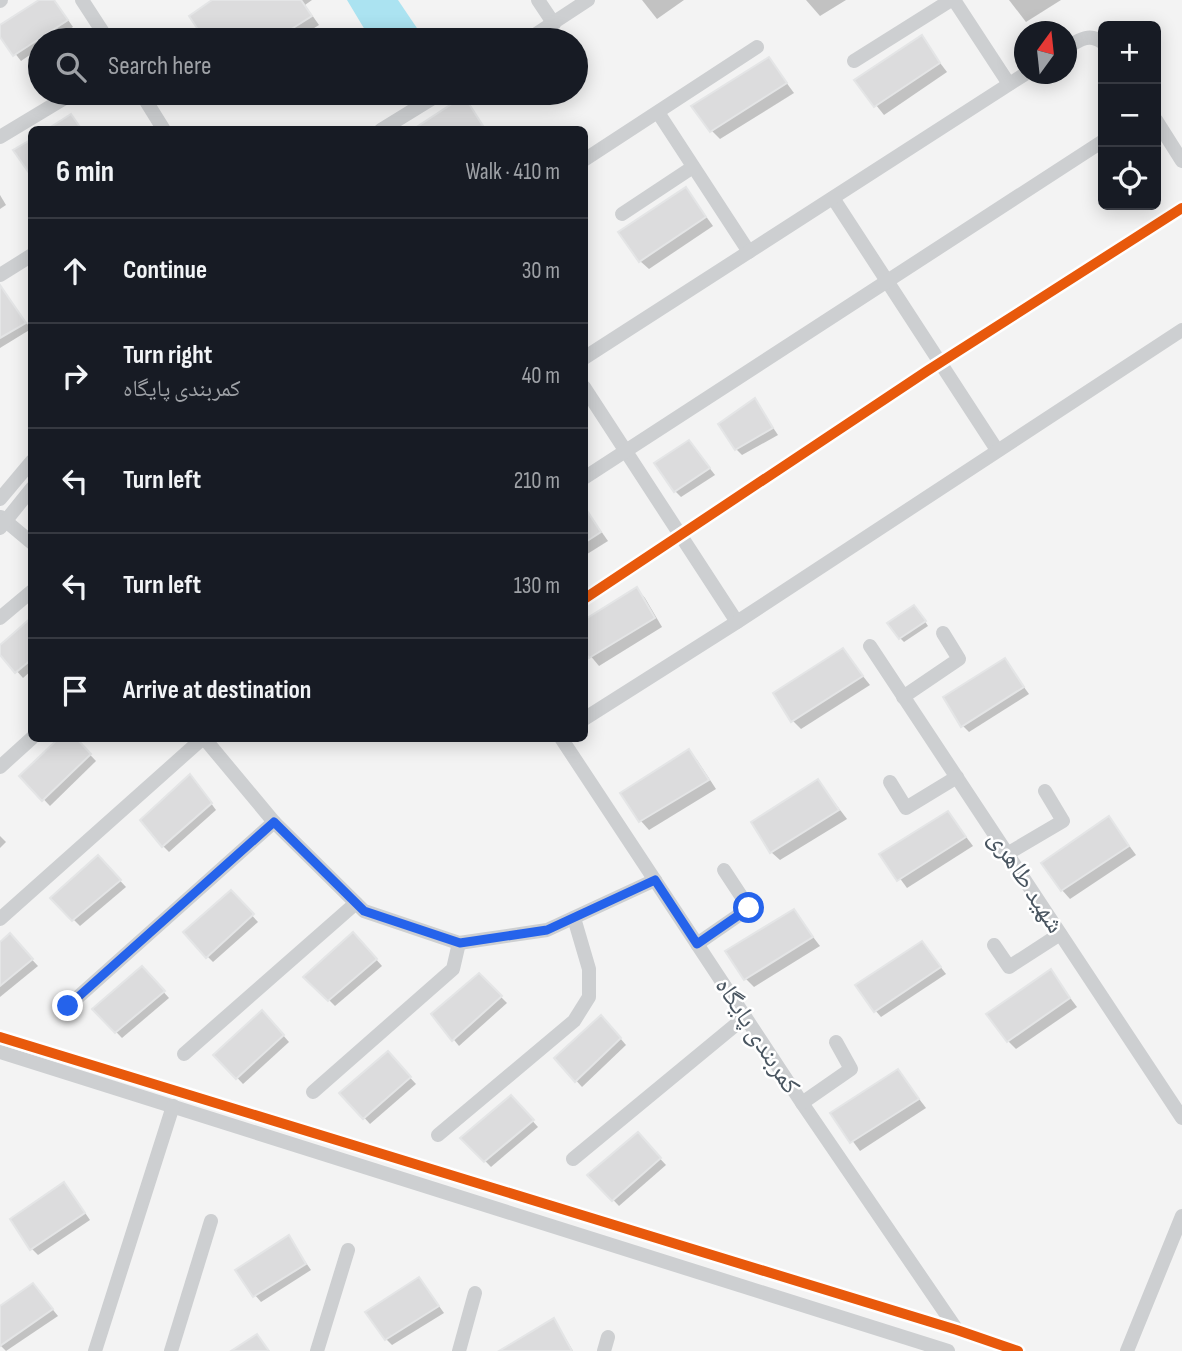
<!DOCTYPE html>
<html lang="en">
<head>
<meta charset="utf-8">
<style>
  body { margin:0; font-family:"Sofia Sans Condensed","Noto Naskh Arabic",sans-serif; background:#242831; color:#f1f3f6 }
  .controls { position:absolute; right:21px; top:21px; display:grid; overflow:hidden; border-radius:10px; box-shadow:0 4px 18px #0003 }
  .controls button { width:63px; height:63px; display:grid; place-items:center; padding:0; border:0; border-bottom:2px solid #363941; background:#171b24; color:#f1f3f6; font:35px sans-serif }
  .compass { position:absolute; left:1014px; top:21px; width:63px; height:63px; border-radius:50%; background:#171b24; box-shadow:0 4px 18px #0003; rotate:15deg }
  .stop { position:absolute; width:21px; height:21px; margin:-16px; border:5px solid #2563eb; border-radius:50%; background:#fff }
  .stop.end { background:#2563eb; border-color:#fff; box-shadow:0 2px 7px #0008 }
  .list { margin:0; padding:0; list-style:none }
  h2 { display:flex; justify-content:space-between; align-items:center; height:91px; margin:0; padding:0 28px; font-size:30px }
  h2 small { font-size:23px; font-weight:400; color:#9ea1a6 }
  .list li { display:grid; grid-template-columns:46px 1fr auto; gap:21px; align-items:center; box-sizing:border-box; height:105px; padding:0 28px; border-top:2px solid #363941 }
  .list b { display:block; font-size:26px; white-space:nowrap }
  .list p { margin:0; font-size:23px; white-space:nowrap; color:#9ea1a6 }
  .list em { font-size:23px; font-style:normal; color:#9ea1a6 }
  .icon { flex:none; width:38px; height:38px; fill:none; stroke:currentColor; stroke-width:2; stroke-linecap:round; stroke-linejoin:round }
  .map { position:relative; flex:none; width:1182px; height:1351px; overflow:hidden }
  .search { position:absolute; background:#171b24; box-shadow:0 4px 18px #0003; left:28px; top:28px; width:560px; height:77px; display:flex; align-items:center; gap:18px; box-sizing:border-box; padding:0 24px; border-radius:38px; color:#9ea1a6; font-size:26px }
  .panel { position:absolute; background:#171b24; box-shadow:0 4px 18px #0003; left:28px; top:126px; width:560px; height:616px; border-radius:10px }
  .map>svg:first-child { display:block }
</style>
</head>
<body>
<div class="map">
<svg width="1182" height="1351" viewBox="0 0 1182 1351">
  <rect width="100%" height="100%" fill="#f3f3f3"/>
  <polygon fill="#abe3f1" points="347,0 398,0 425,40 371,40"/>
  <g fill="#0003">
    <polygon points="42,0 54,0 73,27 52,40 40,40 40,48 21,61 0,34 0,27"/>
    <polygon points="215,0 312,0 305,5 319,25 295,40 207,40 191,16"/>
    <polygon points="642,0 684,0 657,19"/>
    <polygon points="806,0 846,0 820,16"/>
    <polygon points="1009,0 1061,0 1026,22"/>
    <polygon points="921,38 947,72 884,115 856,80"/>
    <polygon points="769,59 794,93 720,139 711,130"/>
    <polygon points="463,99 486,130 415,130"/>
    <polygon points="686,189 713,226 649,269 640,261"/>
    <polygon points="0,195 6,205 0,209"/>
    <polygon points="6,295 31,329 0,348 0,299"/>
    <polygon points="755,401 778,435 742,455 736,449"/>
    <polygon points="694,448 715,475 681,497 675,491"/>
    <polygon points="584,507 608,541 584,556"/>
    <polygon points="637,589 645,598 662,627 599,666 584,648"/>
    <polygon points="918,611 928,626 904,642 900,638"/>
    <polygon points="32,619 32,670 23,678 0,652 0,647"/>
    <polygon points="843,651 870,685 801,729 793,721"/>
    <polygon points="1004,660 1029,694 969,732 963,726"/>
    <polygon points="74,738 96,761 50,806 22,776"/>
    <polygon points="689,751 697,760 716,789 649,830 641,821 623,794"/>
    <polygon points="818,781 847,819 780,860 771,852"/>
    <polygon points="196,783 216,810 169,852 163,846"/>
    <polygon points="948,813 973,846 907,888 882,854"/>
    <polygon points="1109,818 1136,855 1070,899 1062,890"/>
    <polygon points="0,836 6,842 0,848"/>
    <polygon points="98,857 126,887 80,926 52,898"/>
    <polygon points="230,892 258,922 213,962 207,956"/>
    <polygon points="793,911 820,946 754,987 745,978"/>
    <polygon points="10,936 38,966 0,997 0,944"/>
    <polygon points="359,940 382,966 335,1006 306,977"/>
    <polygon points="922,943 946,974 881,1017 875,1010"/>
    <polygon points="142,968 169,998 122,1038 94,1009"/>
    <polygon points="1050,971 1077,1007 1016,1049 1008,1041"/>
    <polygon points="479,975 507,1003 459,1046 433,1014"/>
    <polygon points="268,1018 289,1042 243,1084 216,1055"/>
    <polygon points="607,1023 626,1045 582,1087 556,1058"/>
    <polygon points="388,1054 416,1084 370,1124 342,1093"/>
    <polygon points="898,1071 926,1108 860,1151 832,1113"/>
    <polygon points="511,1097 538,1127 491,1167 463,1138"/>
    <polygon points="638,1135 666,1165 619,1206 590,1175"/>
    <polygon points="70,1191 90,1220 38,1255 32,1249"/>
    <polygon points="289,1238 311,1270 261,1302 255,1295"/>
    <polygon points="33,1285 58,1316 6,1351 0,1345 0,1308"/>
    <polygon points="424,1285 444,1313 392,1345 386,1339"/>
    <polygon points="553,1320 559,1327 573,1351 502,1351"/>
  </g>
  <g fill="#dcdcdd" stroke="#e4e5e6" stroke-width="2">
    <polygon points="39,0 54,0 68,20 13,56 0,37 0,25"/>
    <polygon points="212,0 301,0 312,16 274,40 205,40 189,16"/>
    <polygon points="922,35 940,63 874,107 854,80"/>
    <polygon points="769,57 787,83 710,132 691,106"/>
    <polygon points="464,96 483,126 476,130 412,130"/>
    <polygon points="71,114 82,130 46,130"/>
    <polygon points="32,139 32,177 13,150"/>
    <polygon points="686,187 706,217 639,262 618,232"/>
    <polygon points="0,285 26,323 0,338"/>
    <polygon points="755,398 773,428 735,450 718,424"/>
    <polygon points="689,440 710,468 674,492 654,463"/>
    <polygon points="584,506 601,532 584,543"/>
    <polygon points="637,587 655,618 589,658 584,651 584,620"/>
    <polygon points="914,605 926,621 899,639 887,623"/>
    <polygon points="32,617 32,659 15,673 0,655 0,645"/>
    <polygon points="843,648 863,676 791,722 773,693"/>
    <polygon points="1005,658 1024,687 961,727 943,697"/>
    <polygon points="59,738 76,738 91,754 42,801 19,776"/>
    <polygon points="689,749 709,780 639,822 620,793"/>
    <polygon points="190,774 212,803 162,847 140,820"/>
    <polygon points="818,779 839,810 770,853 751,822"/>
    <polygon points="948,811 966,837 897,881 879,854"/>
    <polygon points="1109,816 1129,846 1061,891 1041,863"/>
    <polygon points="98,855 121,880 72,921 50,898"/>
    <polygon points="231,890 254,914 206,958 183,932"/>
    <polygon points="794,909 813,937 744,980 725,951"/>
    <polygon points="353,932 377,959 328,1001 303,977"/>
    <polygon points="10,933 33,959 0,986 0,942"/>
    <polygon points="922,941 941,967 874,1012 855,985"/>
    <polygon points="142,966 165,991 115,1033 92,1009"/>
    <polygon points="1051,969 1070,998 1007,1042 986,1014"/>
    <polygon points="479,973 502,996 452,1041 431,1014"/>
    <polygon points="262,1010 284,1035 236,1079 213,1055"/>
    <polygon points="601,1015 621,1038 575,1082 554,1058"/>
    <polygon points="388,1051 411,1077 363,1119 339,1093"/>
    <polygon points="898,1069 919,1099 850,1143 830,1113"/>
    <polygon points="511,1095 534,1120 484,1162 460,1138"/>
    <polygon points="638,1132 661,1158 612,1201 587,1175"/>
    <polygon points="64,1182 85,1213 30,1250 10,1219"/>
    <polygon points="289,1235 306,1264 253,1297 235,1270"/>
    <polygon points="419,1277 439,1306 385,1340 365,1312"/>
    <polygon points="33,1283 53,1309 0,1346 0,1306"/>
    <polygon points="554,1318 572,1351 499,1351"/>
    <polygon points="257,1334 269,1351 231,1351"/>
  </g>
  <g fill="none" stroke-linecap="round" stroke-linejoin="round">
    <g stroke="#cdcfd1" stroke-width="14">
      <polyline points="82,0 108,40"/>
      <polyline points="538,0 554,24"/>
      <polyline points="954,0 1009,84"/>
      <polyline points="0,1 1,0"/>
      <polyline points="527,40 588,0"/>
      <path d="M1066,48C1079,40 1090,32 1103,43"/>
      <polyline points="854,61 951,0"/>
      <polyline points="141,93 164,130"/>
      <polyline points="659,114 749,252"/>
      <polyline points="1156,120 1182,161"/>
      <polyline points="381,130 441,93"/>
      <polyline points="0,137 73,93"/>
      <polyline points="584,160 757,47"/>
      <polyline points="833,198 997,450"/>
      <polyline points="622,214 693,167"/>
      <polyline points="0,275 32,255"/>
      <polyline points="584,358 1025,74"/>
      <polyline points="584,387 737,622"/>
      <polyline points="584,478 1103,141"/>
      <polyline points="0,499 32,461"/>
      <polyline points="1,517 32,543"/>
      <polyline points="0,528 32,488"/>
      <polyline points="584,599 927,371 1182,208"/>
      <polyline points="0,618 32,591"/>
      <polyline points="870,646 1182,1118"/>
      <polyline points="903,697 959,659 943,633"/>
      <polyline points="584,719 737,622 1182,330"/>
      <polyline points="204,738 274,822 364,911 459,943 547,930 655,880"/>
      <polyline points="561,738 802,1103 957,1330"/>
      <polyline points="0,767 32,738"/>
      <polyline points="890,782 906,808 957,777"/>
      <polyline points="1007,854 1063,821 1045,791"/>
      <polyline points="0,919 203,738"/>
      <polyline points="697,944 749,908 724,870"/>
      <polyline points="994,945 1009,967 1060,934"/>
      <polyline points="68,1006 274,822"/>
      <polyline points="0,1037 957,1330 1018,1351"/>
      <polyline points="0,1052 948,1351"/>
      <polyline points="184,1054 356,903"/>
      <polyline points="313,1092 453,969 459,943"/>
      <polyline points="802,1103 851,1069 836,1042"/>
      <polyline points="438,1135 574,1021 589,997 589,969 574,918"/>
      <polyline points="573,1159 745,1017"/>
      <polyline points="95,1351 173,1106"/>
      <polyline points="171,1351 211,1221"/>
      <polyline points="317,1351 348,1250"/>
      <polyline points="459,1351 475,1293"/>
      <polyline points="604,1351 608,1337"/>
      <polyline points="1127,1351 1182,1216"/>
    </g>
    <g stroke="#fff" stroke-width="15">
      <g id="cycleway">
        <polyline points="584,599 927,371 1182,208"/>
        <polyline points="0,1037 957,1330 1018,1351"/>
      </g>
    </g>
    <use href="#cycleway" stroke="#e8590c" stroke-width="10"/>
  </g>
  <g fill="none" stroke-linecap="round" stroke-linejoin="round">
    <polyline stroke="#2563eb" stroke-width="9" points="68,1006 274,822 364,911 460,943 547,930 655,880 697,944 749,908"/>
  </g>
  <g text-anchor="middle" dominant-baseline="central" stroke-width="5" stroke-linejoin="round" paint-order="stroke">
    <g font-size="26" fill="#495560" stroke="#fff">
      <text transform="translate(1026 882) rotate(57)">شهید طاهری</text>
      <text transform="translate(757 1036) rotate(57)">کمربندی پایگاه</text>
    </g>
  </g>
</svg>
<div class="controls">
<button>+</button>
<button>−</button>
<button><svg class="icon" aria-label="locate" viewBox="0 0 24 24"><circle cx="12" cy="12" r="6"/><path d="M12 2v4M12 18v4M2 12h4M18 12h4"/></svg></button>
</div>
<svg class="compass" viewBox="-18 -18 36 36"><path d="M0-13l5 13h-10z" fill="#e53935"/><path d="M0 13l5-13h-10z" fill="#9ea1a6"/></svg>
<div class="stop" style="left:749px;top:908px"></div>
<div class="stop end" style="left:68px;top:1006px"></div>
<div class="search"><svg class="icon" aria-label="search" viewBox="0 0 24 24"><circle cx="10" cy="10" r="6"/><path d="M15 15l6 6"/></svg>Search here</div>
<section class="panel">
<h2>6 min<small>Walk · 410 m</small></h2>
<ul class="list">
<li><svg class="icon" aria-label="ahead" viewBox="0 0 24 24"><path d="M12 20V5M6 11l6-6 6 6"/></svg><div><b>Continue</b></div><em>30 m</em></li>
<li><svg class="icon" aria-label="right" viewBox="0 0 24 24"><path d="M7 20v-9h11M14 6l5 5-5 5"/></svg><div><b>Turn right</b><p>کمربندی پایگاه</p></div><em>40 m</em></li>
<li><svg class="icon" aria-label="left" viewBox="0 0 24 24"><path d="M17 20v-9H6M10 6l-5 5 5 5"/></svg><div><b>Turn left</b></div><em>210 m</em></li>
<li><svg class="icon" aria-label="left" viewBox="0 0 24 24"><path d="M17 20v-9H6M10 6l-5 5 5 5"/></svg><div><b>Turn left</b></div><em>130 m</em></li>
<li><svg class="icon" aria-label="arrive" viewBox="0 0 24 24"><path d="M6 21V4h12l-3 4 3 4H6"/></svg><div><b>Arrive at destination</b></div></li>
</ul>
</section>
</div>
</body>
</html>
